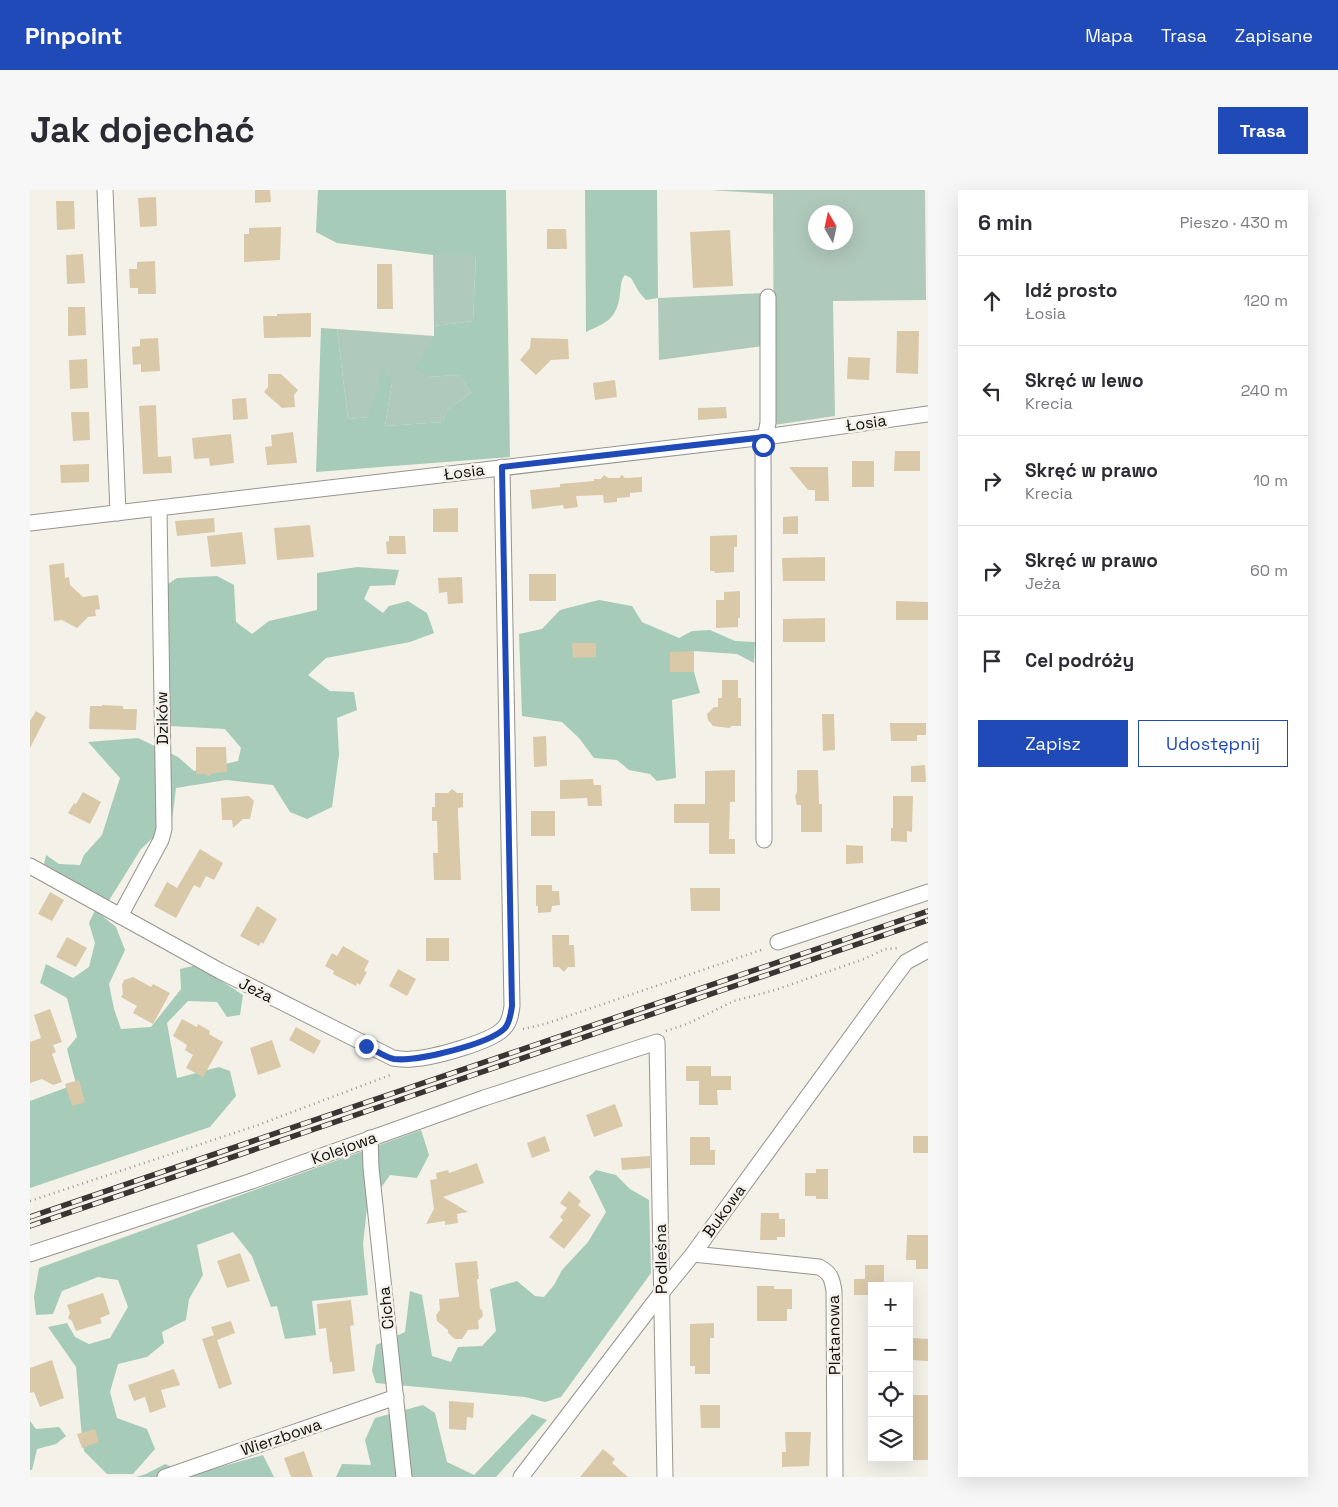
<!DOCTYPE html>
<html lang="pl">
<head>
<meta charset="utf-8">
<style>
  body { margin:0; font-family:"Space Grotesk",sans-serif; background:#f7f7f7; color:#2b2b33 }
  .controls { position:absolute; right:15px; bottom:15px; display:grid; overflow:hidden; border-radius:0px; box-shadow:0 5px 20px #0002 }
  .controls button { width:45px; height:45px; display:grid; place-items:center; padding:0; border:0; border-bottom:1px solid #e1e1e2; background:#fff; color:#2b2b33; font:25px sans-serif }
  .compass { position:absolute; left:778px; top:15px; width:45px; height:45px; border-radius:50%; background:#fff; box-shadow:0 5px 20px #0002; rotate:351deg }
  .stop { position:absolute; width:15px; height:15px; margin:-11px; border:4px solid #1f4ab7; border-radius:50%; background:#fff }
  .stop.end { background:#1f4ab7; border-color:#fff; box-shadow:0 1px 5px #0008 }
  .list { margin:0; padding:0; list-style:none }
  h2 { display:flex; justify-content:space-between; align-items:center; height:65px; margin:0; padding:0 20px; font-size:21px }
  h2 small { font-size:16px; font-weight:400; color:#7c7c81 }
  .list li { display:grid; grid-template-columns:32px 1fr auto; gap:15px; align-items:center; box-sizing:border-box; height:90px; padding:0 20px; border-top:1px solid #e1e1e2 }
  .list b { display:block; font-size:19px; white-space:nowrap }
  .list p { margin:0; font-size:16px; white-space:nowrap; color:#7c7c81 }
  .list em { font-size:16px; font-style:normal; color:#7c7c81 }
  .actions { display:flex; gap:10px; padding:15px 20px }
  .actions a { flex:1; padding:11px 0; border:1px solid #1f4ab7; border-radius:0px; text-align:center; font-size:18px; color:#1f4ab7 }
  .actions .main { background:#1f4ab7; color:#fff }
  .icon { flex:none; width:28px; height:28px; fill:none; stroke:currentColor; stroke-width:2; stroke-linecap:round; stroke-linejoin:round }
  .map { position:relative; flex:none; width:898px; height:1287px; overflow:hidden; border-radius:0px }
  header { display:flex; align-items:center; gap:30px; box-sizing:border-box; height:70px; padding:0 25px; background:#1f4ab7; color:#fff }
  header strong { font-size:24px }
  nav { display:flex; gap:28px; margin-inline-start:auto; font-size:18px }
  .intro { display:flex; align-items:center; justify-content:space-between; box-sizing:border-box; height:120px; padding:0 30px }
  h1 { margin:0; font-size:35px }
  .button { padding:12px 22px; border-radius:0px; background:#1f4ab7; color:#fff; font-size:18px; font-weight:700 }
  main { display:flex; gap:30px; padding:0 30px }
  aside { flex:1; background:#fff; border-radius:0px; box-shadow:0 5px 20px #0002 }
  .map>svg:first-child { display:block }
</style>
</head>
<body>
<header>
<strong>Pinpoint</strong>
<nav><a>Mapa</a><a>Trasa</a><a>Zapisane</a></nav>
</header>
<div class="intro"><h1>Jak dojechać</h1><a class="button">Trasa</a></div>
<main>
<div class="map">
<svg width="898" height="1287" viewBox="0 0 898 1287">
  <rect width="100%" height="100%" fill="#f4f1e9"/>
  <g fill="#afc9bb" fill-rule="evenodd">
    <path d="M680,0H895L896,110L803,111L805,226L744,235L743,4ZM786,22H816V52H786Z"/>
    <polygon points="446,64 443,131 404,136 403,65"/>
    <polygon points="734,103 733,156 629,170 628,108"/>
    <polygon points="307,139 404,146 397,187 429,185 441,203 417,220 413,232 355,236 362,193 339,227 318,229"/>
  </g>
  <g fill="#a6cbb8">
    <polygon points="288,0 476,0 480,267 286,282 291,138 307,139 318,229 339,227 353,177 362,193 355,236 413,232 417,220 441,203 429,185 397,187 385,178 404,146 404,136 443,131 446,65 403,65 307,53 286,42"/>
    <path d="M555,0H627L628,108L616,110L609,102L601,88L595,85C590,91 591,97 590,104C587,129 576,133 556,142Z"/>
    <polygon points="327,377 369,380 365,395 340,396 334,409 353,423 359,416 378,411 397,423 404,443 380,452 296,468 278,485 300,501 324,502 327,520 307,528 309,565 302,617 277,629 260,622 243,595 196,590 146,598 142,630 111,659 78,712 14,674 16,665 29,674 50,675 54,665 72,645 90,588 58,552 108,548 148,567 164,581 208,571 211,558 195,539 140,536 135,396 147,388 187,386 204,395 206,432 222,444 239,431 287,420 287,383"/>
    <polygon points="569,410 602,416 612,432 649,448 662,441 680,440 705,451 725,452 724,473 707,464 663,461 664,482 670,503 642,510 646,588 627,591 620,584 599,580 587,570 564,568 549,548 532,532 492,526 489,444 512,439 530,420"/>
    <polygon points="65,720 86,737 95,760 79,794 84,819 91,839 121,837 151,799 150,779 167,775 213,805 210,825 197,827 187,812 158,811 137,833 147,888 189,877 200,881 206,906 180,937 0,998 0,911 46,894 37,859 47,847 37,808 10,793 16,774 43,788 59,777 65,753 59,733"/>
    <polygon points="391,940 399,965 387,988 360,985 337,1018 333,1054 338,1105 282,1111 286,1145 255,1149 247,1116 241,1117 222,1066 203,1042 167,1055 173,1085 159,1109 156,1130 132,1142 134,1153 117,1167 88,1174 80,1202 87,1228 117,1239 125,1259 103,1284 77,1284 54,1261 51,1237 46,1177 18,1137 37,1133 45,1147 59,1154 80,1148 98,1117 88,1090 68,1087 32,1101 23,1124 6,1125 4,1107 9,1078"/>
    <polygon points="566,980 586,985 600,999 619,1010 621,1083 531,1207 515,1212 495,1207 346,1193 342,1181 346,1155 375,1142 380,1101 392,1105 402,1166 421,1172 428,1157 452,1156 466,1141 460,1099 487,1091 505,1106 514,1107 524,1095 532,1080 558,1052 576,1022 559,987"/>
    <polygon points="393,1215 405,1223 417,1272 444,1285 502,1224 517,1230 466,1287 306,1287 312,1274 341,1275 335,1250 345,1228"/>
    <polygon points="0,1231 6,1239 29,1237 36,1246 26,1254 7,1259 2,1280 0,1280"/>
    <polygon points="233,1265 244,1287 106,1287 116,1284 135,1274 161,1285"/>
  </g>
  <g fill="#dac9a8">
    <polygon points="225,0 240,0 241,12 225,13"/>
    <polygon points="126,7 127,36 110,37 108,8"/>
    <polygon points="26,11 44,11 45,39 27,40"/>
    <polygon points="251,37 250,70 214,72 214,44 219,44 219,38"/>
    <polygon points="517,39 536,39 537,59 517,59"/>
    <polygon points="700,40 703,96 663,98 660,42"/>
    <polygon points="53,64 55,93 37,94 36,65"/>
    <polygon points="125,71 126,104 108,104 108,98 100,98 99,79 107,79 107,72"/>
    <polygon points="347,74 362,74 363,119 347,119"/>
    <polygon points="38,117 55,117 56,145 38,146"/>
    <polygon points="281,123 281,147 234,148 233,126 247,126 247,124"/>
    <polygon points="867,141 889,141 888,184 866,183"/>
    <polygon points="128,148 130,181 111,182 111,174 103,175 102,157 110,156 110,149"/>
    <polygon points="501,148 538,149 539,169 521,170 506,185 490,170 500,158"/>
    <polygon points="818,167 840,168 839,190 817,189"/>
    <polygon points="57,169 58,198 40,199 39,170"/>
    <polygon points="238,184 251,184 268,200 264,205 265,217 252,218 234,202 238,197"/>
    <polygon points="585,190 587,207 565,210 563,193"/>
    <polygon points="216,208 218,229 203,230 202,209"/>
    <polygon points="126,215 128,267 141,266 142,283 113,284 109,216"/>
    <polygon points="696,217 697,228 668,230 668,218"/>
    <polygon points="41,222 59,222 60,250 43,251"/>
    <polygon points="263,242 267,273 237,275 235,257 242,256 241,245"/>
    <polygon points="201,244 204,273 180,276 179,268 164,269 162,248"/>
    <polygon points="865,261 890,261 890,281 864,281"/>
    <rect x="822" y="271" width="22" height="26"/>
    <polygon points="59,274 59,292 31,293 30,275"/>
    <polygon points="759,277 798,277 799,311 785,311 785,300 778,300"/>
    <polygon points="574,285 578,288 589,288 592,285 595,288 612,287 612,302 600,303 600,307 587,308 587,312 574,313 573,305 546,306 548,317 534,319 533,315 502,319 500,300 530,297 530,294 564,291 564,289 571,289"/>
    <polygon points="428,318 428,342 403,342 403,319"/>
    <polygon points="768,326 768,344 753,344 753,327"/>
    <polygon points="184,328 185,342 147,346 145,331"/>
    <polygon points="280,335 284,367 247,370 244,338"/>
    <polygon points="212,342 216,374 181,377 177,346"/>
    <polygon points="707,345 707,357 704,357 704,382 685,383 684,381 680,381 680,346"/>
    <polygon points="359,346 375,346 376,364 357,364 356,352 359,351"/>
    <polygon points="795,367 795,391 753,391 752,368"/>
    <polygon points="34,373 35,388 39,387 40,395 53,407 68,405 70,419 65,420 66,426 58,427 47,438 32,430 24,431 19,375"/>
    <rect x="499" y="384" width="27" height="27"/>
    <polygon points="432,387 433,413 418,414 417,402 409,403 408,388"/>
    <polygon points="710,401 710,428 708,428 708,437 686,438 686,410 694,410 694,402"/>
    <polygon points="866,411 898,412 898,430 866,430"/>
    <polygon points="795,428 795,452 753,452 753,429"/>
    <polygon points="542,453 566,453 566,467 543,468"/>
    <polygon points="664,461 664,482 640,482 640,462"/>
    <polygon points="692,490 708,490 708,508 711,508 711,536 702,536 699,538 683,536 678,530 677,524 684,517 688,517 688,508 692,508"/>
    <polygon points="72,515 93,516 93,519 107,519 106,540 59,539 60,516 72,516"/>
    <polygon points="6,521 16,527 0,558 0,531"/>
    <polygon points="792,524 804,524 805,560 793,561"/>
    <polygon points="860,533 896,533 896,545 887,545 887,551 861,551"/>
    <polygon points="516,546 517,576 504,577 503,547"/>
    <polygon points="166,557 196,557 197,582 183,583 179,586 175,584 166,584"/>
    <polygon points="895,575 896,592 881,592 881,576"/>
    <polygon points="705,580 705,612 700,612 699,649 705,649 705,664 679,664 679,633 644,633 644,614 675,614 675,581"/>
    <polygon points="767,580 788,580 789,614 792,614 792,642 771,642 771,615 767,615 765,607 767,601"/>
    <polygon points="563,589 564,595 571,595 572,616 558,616 557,608 530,609 530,590"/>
    <polygon points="422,599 427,603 433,603 433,617 428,618 428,623 431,690 404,690 403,663 408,663 407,631 402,631 402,617 405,617 405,603 418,603"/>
    <polygon points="53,602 71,612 60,634 38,623 44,613 46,614"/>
    <polygon points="219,606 224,611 220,629 213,629 203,638 202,630 192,630 191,608"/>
    <polygon points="863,606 883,606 882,642 877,641 877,652 861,651 861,638 863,638"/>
    <rect x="501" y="621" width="24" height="25"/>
    <polygon points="816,655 833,656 833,673 816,674"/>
    <polygon points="170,659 193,673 184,690 176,686 170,698 164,695 146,728 124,716 137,692 147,698"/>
    <polygon points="506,695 522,695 522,701 529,701 530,715 522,716 521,722 508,723 508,716 506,716"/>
    <polygon points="660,698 690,698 690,721 661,721"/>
    <polygon points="20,702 34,710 22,731 8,724"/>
    <polygon points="227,716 247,729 233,754 231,752 229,756 210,746"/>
    <polygon points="522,745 539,745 539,755 544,755 545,777 538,777 534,782 529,777 523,777"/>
    <polygon points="37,747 57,758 46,777 26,767"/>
    <rect x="396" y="748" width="23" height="23"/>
    <polygon points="313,756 339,771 334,781 337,782 330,795 327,793 326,796 303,784 304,781 295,776 302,763 307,766"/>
    <polygon points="368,779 386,789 377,806 359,796"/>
    <polygon points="103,787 121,797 123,794 140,803 123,834 103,823 107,816 91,807 93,804 92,795 94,790"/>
    <polygon points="20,819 32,852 23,855 26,862 22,864 32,892 23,895 12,889 0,893 0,852 11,848 4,825"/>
    <polygon points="152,829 167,837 168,834 180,841 179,844 193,852 173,887 156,878 163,865 155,860 157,855 143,846"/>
    <polygon points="266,837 291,851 284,864 259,850"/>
    <polygon points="242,850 251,877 228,885 220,858"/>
    <polygon points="656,876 681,876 681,886 701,886 701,900 687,900 688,915 669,915 669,891 656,891"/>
    <polygon points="49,890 55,912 42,916 35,894"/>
    <polygon points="585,914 593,936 564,947 556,925"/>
    <polygon points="515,946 520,961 502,968 497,953"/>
    <rect x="883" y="946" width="15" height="17"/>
    <polygon points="660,947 680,947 680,960 685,960 685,975 660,975"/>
    <polygon points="620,966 620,978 592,980 591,968"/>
    <polygon points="447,973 454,993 413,1007 438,1022 427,1024 428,1033 415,1035 415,1031 396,1034 404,1019 400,990 407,989 406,983 418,980 419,983"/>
    <polygon points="786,979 798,979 798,1009 786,1009 786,1006 775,1006 775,983 786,983"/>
    <polygon points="539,1001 551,1011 548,1015 561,1025 534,1059 519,1047 533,1030 530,1027 537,1018 530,1013"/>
    <polygon points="731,1023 749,1023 749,1029 755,1029 755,1047 747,1047 747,1050 730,1050"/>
    <polygon points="877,1045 898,1045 898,1079 886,1079 886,1070 876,1070"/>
    <polygon points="210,1063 220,1091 197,1098 187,1071"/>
    <polygon points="447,1071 449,1089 447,1089 450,1119 452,1120 453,1126 448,1131 449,1139 438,1140 432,1149 425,1149 418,1143 418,1140 407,1131 406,1125 410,1120 409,1109 429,1107 425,1073"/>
    <polygon points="835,1075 854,1075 854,1096 842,1096 842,1105 824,1105 824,1089 835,1089"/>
    <polygon points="727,1096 744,1096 744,1099 762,1099 762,1119 757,1119 757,1131 727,1131"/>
    <polygon points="73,1103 80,1124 70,1128 72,1133 46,1141 42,1131 38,1128 40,1123 37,1115"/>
    <polygon points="321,1110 324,1135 320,1136 325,1181 303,1184 302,1172 300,1172 296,1138 289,1139 287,1114"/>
    <polygon points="201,1131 205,1143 187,1150 202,1194 189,1199 172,1149 184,1145 181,1137"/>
    <polygon points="684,1133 684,1148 680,1148 680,1184 665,1184 665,1176 660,1176 660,1134"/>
    <polygon points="882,1148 898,1149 898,1171 880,1170"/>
    <polygon points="22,1170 34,1208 10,1217 4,1202 0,1203 0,1178"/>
    <polygon points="144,1179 150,1195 131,1200 136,1217 120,1223 115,1207 104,1211 98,1195"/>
    <rect x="879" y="1205" width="19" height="65"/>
    <polygon points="419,1211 444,1213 443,1228 437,1227 436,1240 419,1239"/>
    <polygon points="670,1215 690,1215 690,1238 671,1238"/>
    <polygon points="65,1239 69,1252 52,1258 47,1244"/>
    <polygon points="755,1242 781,1242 779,1276 752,1277 752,1262 756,1262"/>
    <polygon points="573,1259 585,1269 582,1273 598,1287 550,1287"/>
    <polygon points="274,1261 283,1287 261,1287 254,1268"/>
  </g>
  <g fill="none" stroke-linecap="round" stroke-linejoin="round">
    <g stroke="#97948d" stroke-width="17">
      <g id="minor">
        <polyline points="75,0 88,323"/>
        <polyline points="0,333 735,247 898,224"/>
        <polyline points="734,650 733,258 738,233 738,107"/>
        <path d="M0,676L190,781L363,868C369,869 376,870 382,869C402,868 462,852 474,838C480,832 481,823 482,816L472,277"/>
        <polyline points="90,726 131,650 134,639 129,319"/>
        <polyline points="748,752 898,702"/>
        <polyline points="340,948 341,978 374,1287"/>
        <polyline points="0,1064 219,992 454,908 627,852 635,1287"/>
        <path d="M663,1064L789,1077C801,1083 802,1089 804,1101L805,1287"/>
        <polyline points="135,1287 366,1207"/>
        <polyline points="491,1287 632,1102 663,1064 864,788 876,772 898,760"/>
      </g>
    </g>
    <g stroke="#999690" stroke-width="2.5" stroke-dasharray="1 4" stroke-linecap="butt">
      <polyline points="493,839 515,834 734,759"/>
      <polyline points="636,841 657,834 704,811 745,800 834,769 855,759 870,758"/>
      <polyline points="0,1011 228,935 363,884"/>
    </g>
    <use href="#minor" stroke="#fff" stroke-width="15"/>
    <g stroke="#383633" stroke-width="5.5">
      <g id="rail">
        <polyline points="0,1027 898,721"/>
        <polyline points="0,1036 898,730"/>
      </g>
    </g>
    <use href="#rail" stroke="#f4f1e9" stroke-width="4" stroke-dasharray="11" stroke-linecap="butt"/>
  </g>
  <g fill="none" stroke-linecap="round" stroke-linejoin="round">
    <path stroke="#1f4ab7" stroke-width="6" d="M336,856C345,860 355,867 364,869C386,872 460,854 475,838C480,832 481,823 482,816L472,277L735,247L733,255"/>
  </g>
  <g text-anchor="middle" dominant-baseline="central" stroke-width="5" stroke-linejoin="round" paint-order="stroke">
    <g font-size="16" fill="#0f0d0b" stroke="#f4f1e9">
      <text transform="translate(836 233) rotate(-8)">Łosia</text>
      <text transform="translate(434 282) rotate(-7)">Łosia</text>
      <text transform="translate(132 528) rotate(-91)">Dzików</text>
      <text transform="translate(226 800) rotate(27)">Jeża</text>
      <text transform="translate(314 958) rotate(-20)">Kolejowa</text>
      <text transform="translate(694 1021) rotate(-54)">Bukowa</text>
      <text transform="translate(631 1069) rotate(-91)">Podleśna</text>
      <text transform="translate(356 1118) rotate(-96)">Cicha</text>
      <text transform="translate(804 1145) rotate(-91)">Platanowa</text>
      <text transform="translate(251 1247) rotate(-19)">Wierzbowa</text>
    </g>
  </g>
</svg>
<div class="controls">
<button>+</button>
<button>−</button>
<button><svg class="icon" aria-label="locate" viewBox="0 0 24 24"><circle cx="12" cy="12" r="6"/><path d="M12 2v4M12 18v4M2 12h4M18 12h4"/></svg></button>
<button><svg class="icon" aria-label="layers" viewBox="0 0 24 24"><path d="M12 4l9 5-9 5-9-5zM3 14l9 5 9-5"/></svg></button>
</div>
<svg class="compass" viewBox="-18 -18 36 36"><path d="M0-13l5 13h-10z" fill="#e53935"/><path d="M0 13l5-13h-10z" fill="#7c7c81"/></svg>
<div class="stop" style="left:733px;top:255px"></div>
<div class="stop end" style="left:336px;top:856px"></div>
</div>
<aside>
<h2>6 min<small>Pieszo · 430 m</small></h2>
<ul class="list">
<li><svg class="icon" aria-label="ahead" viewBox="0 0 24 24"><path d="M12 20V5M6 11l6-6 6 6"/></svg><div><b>Idź prosto</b><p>Łosia</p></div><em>120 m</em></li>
<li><svg class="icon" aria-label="left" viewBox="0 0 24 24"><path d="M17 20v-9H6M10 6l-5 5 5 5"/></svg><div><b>Skręć w lewo</b><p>Krecia</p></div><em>240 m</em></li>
<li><svg class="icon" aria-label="right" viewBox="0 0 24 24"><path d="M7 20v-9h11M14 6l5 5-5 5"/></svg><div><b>Skręć w prawo</b><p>Krecia</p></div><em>10 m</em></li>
<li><svg class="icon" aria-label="right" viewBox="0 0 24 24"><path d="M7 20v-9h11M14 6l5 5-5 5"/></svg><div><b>Skręć w prawo</b><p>Jeża</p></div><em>60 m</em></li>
<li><svg class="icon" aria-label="arrive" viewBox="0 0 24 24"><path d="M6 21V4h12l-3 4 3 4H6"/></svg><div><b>Cel podróży</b></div></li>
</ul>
<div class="actions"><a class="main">Zapisz</a><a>Udostępnij</a></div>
</aside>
</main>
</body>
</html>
